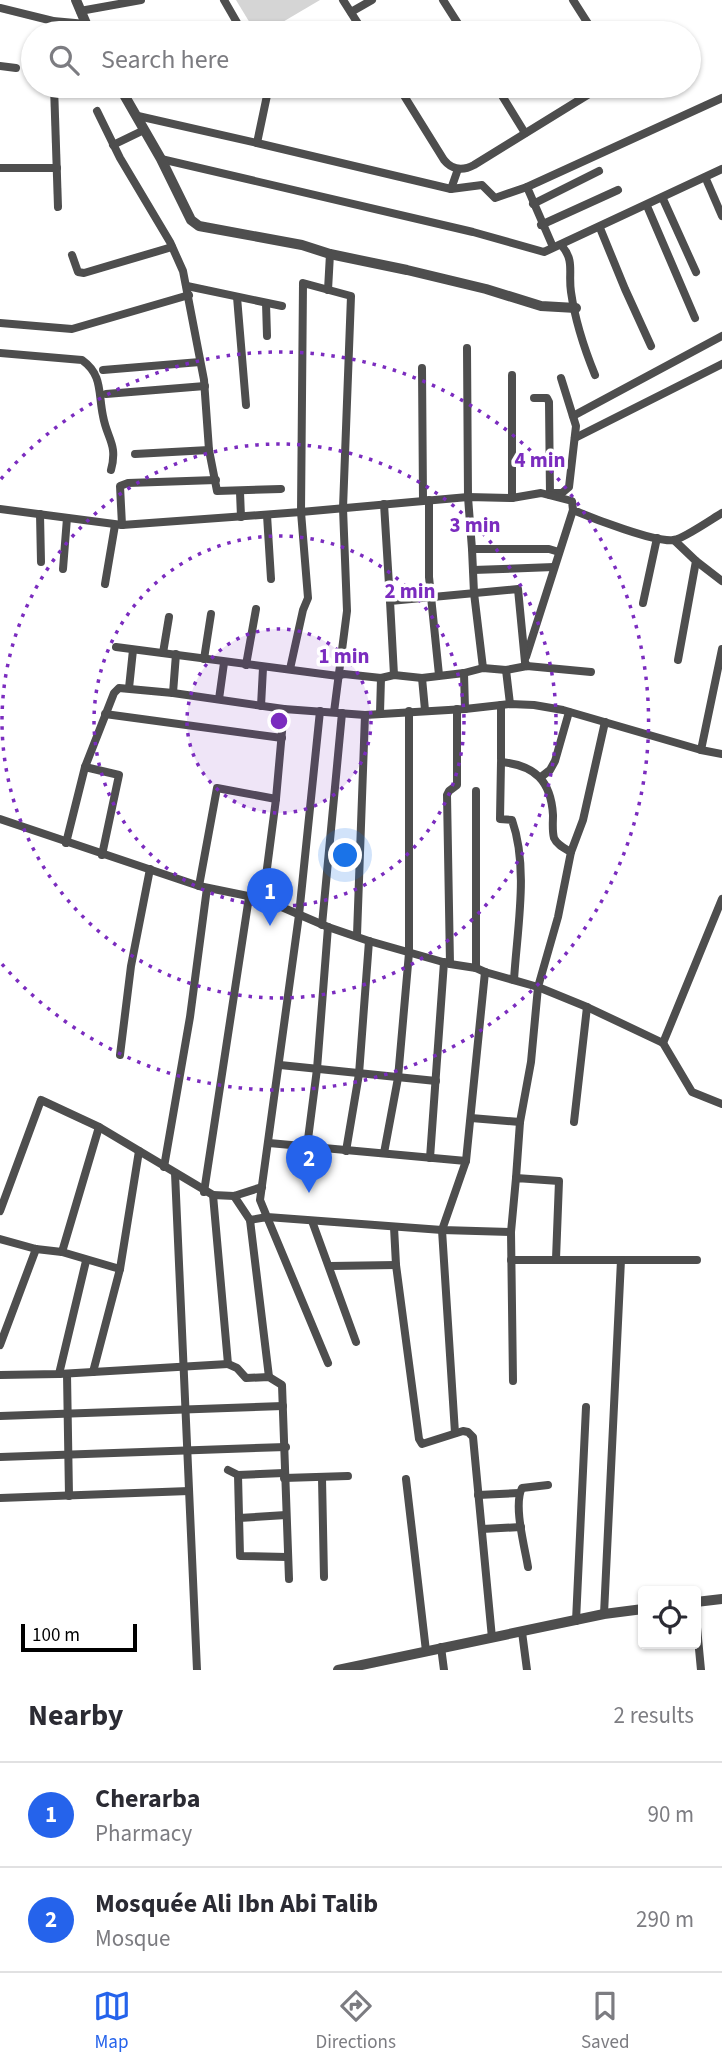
<!DOCTYPE html>
<html lang="en">
<head>
<meta charset="utf-8">
<style>
  body { margin:0; font-family:"Source Sans 3",sans-serif; background:#f7f7f7; color:#2b2b33 }
  .controls { position:absolute; right:21px; bottom:21px; display:grid; overflow:hidden; border-radius:7px; box-shadow:0 2px 5px #0004 }
  .controls button { width:63px; height:63px; display:grid; place-items:center; padding:0; border:0; border-bottom:2px solid #e1e1e2; background:#fff; color:#2b2b33; font:35px sans-serif }
  .scale { position:absolute; left:21px; bottom:18px; width:116px; box-sizing:border-box; padding-left:7px; border:4px solid #000; border-top:0; font-size:19px; line-height:24px; white-space:nowrap; color:#000; -webkit-text-stroke:5px #fff; paint-order:stroke }
  .you { position:absolute; left:346px; top:856px; width:24px; height:24px; margin:-18px; border:5px solid #fff; border-radius:50%; background:#1a73e8; box-shadow:0 0 0 10px #1a73e833 }
  .badge { display:grid; place-items:center; width:46px; height:46px; border-radius:50%; background:#2563eb; color:#fff; font-size:23px; font-weight:700 }
  .pin { position:absolute; translate:-50% -58px; filter:drop-shadow(0 2px 4px #0008) }
  .pin::after { content:''; position:absolute; top:37px; width:24px; height:21px; background:inherit; clip-path:polygon(0 0,100% 0,50% 100%) }
  .list { margin:0; padding:0; list-style:none }
  h2 { display:flex; justify-content:space-between; align-items:center; height:91px; margin:0; padding:0 28px; font-size:30px }
  h2 small { font-size:23px; font-weight:400; color:#7c7c81 }
  .list li { display:grid; grid-template-columns:46px 1fr auto; gap:21px; align-items:center; box-sizing:border-box; height:105px; padding:0 28px; border-top:2px solid #e1e1e2 }
  .list b { display:block; font-size:26px; white-space:nowrap }
  .list p { margin:0; font-size:23px; white-space:nowrap; color:#7c7c81 }
  .list em { font-size:23px; font-style:normal; color:#7c7c81 }
  .icon { flex:none; width:38px; height:38px; fill:none; stroke:currentColor; stroke-width:2; stroke-linecap:round; stroke-linejoin:round }
  .map { position:relative; flex:none; width:722px; height:1670px; overflow:hidden }
  .search { position:absolute; background:#fff; box-shadow:0 2px 5px #0004; left:21px; right:21px; top:21px; height:77px; display:flex; align-items:center; gap:18px; box-sizing:border-box; padding:0 24px; border-radius:38px; color:#7c7c81; font-size:26px }
  .sheet { height:301px; background:#fff }
  nav { display:flex; justify-content:space-around; align-items:center; box-sizing:border-box; height:98px; border-top:2px solid #e1e1e2; background:#fff; font-size:19px; color:#7c7c81 }
  nav a { display:grid; justify-items:center; gap:4px }
  nav .on { color:#2563eb }
  .map>svg:first-child { display:block }
</style>
</head>
<body>
<div class="map">
<svg width="722" height="1670" viewBox="0 0 722 1670">
  <rect width="100%" height="100%" fill="#fff"/>
  <polygon fill="#d5d5d5" points="236,0 320,0 264,33 256,33"/>
  <g fill="none" stroke-linecap="round" stroke-linejoin="round">
    <g stroke="#4e4e4e" stroke-width="8">
      <polyline points="224,0 243,33"/>
      <polyline points="343,0 364,33"/>
      <polyline points="443,0 464,33"/>
      <polyline points="573,0 594,33"/>
      <polyline points="0,8 53,21 86,24"/>
      <polyline points="80,11 141,0"/>
      <polyline points="351,12 372,0"/>
      <polyline points="53,21 53,33"/>
      <polyline points="0,66 16,68"/>
      <polyline points="54,86 58,207"/>
      <path d="M398,86L444,160C452,170 463,171 474,165L602,86"/>
      <polyline points="496,86 525,133"/>
      <polyline points="97,111 120,158 170,242 183,271 204,380 209,450 217,491 281,489"/>
      <polyline points="138,116 257,143 269,86"/>
      <polyline points="257,143 451,189 482,185 495,198 527,187"/>
      <polyline points="113,145 144,130"/>
      <polyline points="161,159 473,232 544,252 722,169"/>
      <polyline points="0,168 57,168"/>
      <polyline points="706,179 722,216"/>
      <polyline points="451,189 458,169"/>
      <polyline points="663,199 696,272"/>
      <polyline points="533,204 599,171"/>
      <polyline points="647,206 695,318"/>
      <polyline points="541,225 618,190"/>
      <polyline points="600,228 625,289 651,346"/>
      <path d="M562,246C575,261 568,273 571,292C575,320 584,348 595,375"/>
      <polyline points="553,247 527,187 722,98"/>
      <polyline points="72,255 78,272 84,273 172,247"/>
      <polyline points="187,286 282,306"/>
      <polyline points="328,290 330,254"/>
      <polyline points="237,297 246,405"/>
      <polyline points="266,303 267,336"/>
      <polyline points="0,323 72,329 189,295"/>
      <polyline points="467,348 468,497 472,549"/>
      <path d="M0,353L82,360C103,375 98,393 103,416C107,439 118,444 111,470"/>
      <polyline points="422,368 423,500"/>
      <polyline points="103,370 200,362"/>
      <polyline points="106,394 205,386"/>
      <polyline points="534,398 547,398 549,402 550,495"/>
      <polyline points="573,416 722,336"/>
      <polyline points="575,438 722,364"/>
      <polyline points="135,454 209,450"/>
      <polyline points="240,492 241,517"/>
      <polyline points="553,493 562,493 569,487 576,426 561,378"/>
      <polyline points="512,498 512,375"/>
      <polyline points="429,500 429,577 439,675"/>
      <polyline points="384,504 390,601"/>
      <path d="M0,509L122,525L301,512L468,497L512,498L541,493L572,501L573,510C592,518 656,543 674,540C683,539 712,519 722,513"/>
      <polyline points="40,514 41,562"/>
      <polyline points="267,515 271,579"/>
      <polyline points="122,525 120,486 128,483 216,480"/>
      <polyline points="674,540 696,561 678,660"/>
      <polyline points="696,561 722,581"/>
      <polyline points="63,569 67,518"/>
      <polyline points="473,570 554,567"/>
      <polyline points="105,584 115,525"/>
      <polyline points="643,603 657,538"/>
      <polyline points="116,647 338,676 344,674 381,678 394,675 422,678 464,673 483,668 506,670 527,666 591,672"/>
      <polyline points="163,653 169,617"/>
      <polyline points="526,657 573,510"/>
      <polyline points="204,659 211,614"/>
      <polyline points="246,665 256,609"/>
      <polyline points="483,668 474,593 472,549 549,549 559,552"/>
      <polyline points="290,669 303,610 308,598 301,512 303,283 351,296 343,508 347,611 334,712"/>
      <polyline points="506,670 510,704"/>
      <polyline points="464,673 465,709"/>
      <polyline points="394,675 390,601 518,589 525,662 527,666"/>
      <polyline points="422,678 425,710"/>
      <polyline points="129,688 133,650"/>
      <polyline points="173,693 176,654"/>
      <polyline points="219,699 224,663"/>
      <polyline points="261,706 263,668"/>
      <polyline points="320,711 299,915 260,1200 267,1217 442,1230 511,1232"/>
      <polyline points="380,713 381,678"/>
      <polyline points="105,714 282,738"/>
      <polyline points="701,750 722,649"/>
      <polyline points="501,759 501,705"/>
      <polyline points="85,767 119,775 102,855"/>
      <polyline points="541,777 550,770 555,761 569,712"/>
      <polyline points="476,791 476,968"/>
      <polyline points="0,819 199,886 263,899 328,927 369,941 450,964 476,968 485,972 538,987 587,1007 663,1043 692,1092 722,1104"/>
      <polyline points="66,843 85,767 114,693 119,688 173,693 284,709 365,715 465,709 510,704 534,705 563,710 701,750 722,754"/>
      <polyline points="571,852 583,820 605,722"/>
      <polyline points="199,886 217,788 276,799"/>
      <polyline points="263,899 276,799 284,709"/>
      <polyline points="322,925 342,713"/>
      <polyline points="357,935 365,715"/>
      <polyline points="450,964 447,795 449,791 457,785 457,709"/>
      <path d="M514,980C517,929 529,868 512,820L500,819L501,762C535,765 551,781 553,815C553,822 552,831 554,838C557,845 564,848 571,852L558,917L538,987L531,1062L520,1122L516,1178"/>
      <polyline points="663,1043 722,899"/>
      <polyline points="120,1055 131,966 150,869"/>
      <polyline points="280,1065 436,1081"/>
      <polyline points="471,1118 520,1122"/>
      <polyline points="574,1122 587,1007"/>
      <polyline points="269,1143 466,1161"/>
      <polyline points="307,1147 317,1069 328,927"/>
      <polyline points="346,1151 359,1074 369,941"/>
      <polyline points="384,1153 398,1078 409,953 409,711"/>
      <polyline points="430,1158 444,962"/>
      <polyline points="164,1167 190,1017 207,888"/>
      <polyline points="175,1173 197,1670"/>
      <polyline points="204,1192 249,897"/>
      <polyline points="234,1196 250,1220 269,1377"/>
      <polyline points="0,1211 41,1100 99,1127 213,1195"/>
      <polyline points="250,1220 267,1217 328,1363"/>
      <polyline points="312,1221 356,1342"/>
      <polyline points="394,1227 396,1265 419,1439 422,1444 463,1431 468,1432 473,1437 492,1638"/>
      <polyline points="0,1239 36,1249 62,1252 120,1269"/>
      <polyline points="62,1252 99,1127"/>
      <polyline points="511,1260 697,1260"/>
      <polyline points="330,1266 396,1265"/>
      <polyline points="0,1345 36,1249"/>
      <polyline points="228,1364 237,1368 246,1378 269,1377 282,1385 289,1579"/>
      <polyline points="93,1372 120,1269 139,1151"/>
      <polyline points="59,1374 86,1261"/>
      <polyline points="67,1374 69,1496"/>
      <polyline points="0,1375 59,1374 228,1364 213,1195 234,1196 262,1187"/>
      <polyline points="513,1381 511,1232 516,1178 559,1181 556,1259"/>
      <polyline points="0,1416 283,1406"/>
      <polyline points="455,1433 442,1230 466,1161 485,972"/>
      <polyline points="0,1457 286,1447"/>
      <polyline points="228,1470 238,1475 284,1473"/>
      <polyline points="238,1475 240,1556 287,1557"/>
      <polyline points="284,1478 348,1476"/>
      <polyline points="322,1478 324,1577"/>
      <polyline points="406,1479 426,1651"/>
      <polyline points="478,1495 519,1493"/>
      <polyline points="0,1498 189,1491"/>
      <polyline points="239,1518 286,1515"/>
      <polyline points="482,1529 521,1527"/>
      <path d="M528,1567C525,1548 513,1505 522,1488L548,1485"/>
      <polyline points="604,1614 621,1260"/>
      <polyline points="696,1617 701,1670"/>
      <polyline points="576,1621 586,1407"/>
      <polyline points="522,1632 527,1670"/>
      <polyline points="441,1647 444,1670"/>
    </g>
    <g stroke="#4e4e4e" stroke-width="10">
      <polyline points="76,0 90,33"/>
      <polyline points="119,86 161,159 191,220 199,226 302,245 330,254 407,270 486,289 541,306 576,308"/>
      <polyline points="696,1602 722,1599"/>
      <polyline points="338,1670 604,1614 643,1609"/>
    </g>
  </g>
  <circle cx="279" cy="721" r="92" fill="#7b2cbf" fill-opacity=".12"/>
  <g fill="none" stroke="#7b2cbf" stroke-width="3.5" stroke-dasharray="3.5 7">
    <circle cx="279" cy="721" r="92"/>
    <circle cx="279" cy="721" r="185"/>
    <circle cx="279" cy="721" r="277"/>
    <path d="M1 479A369 369 0 1 1 1 963"/>
  </g>
  <circle cx="279" cy="721" r="10" fill="#7b2cbf" stroke="#fff" stroke-width="3.5"/>
  <g font-size="21" text-anchor="middle" font-weight="bold" fill="#7b2cbf" stroke="#fff" stroke-width="7" stroke-linejoin="round" paint-order="stroke">
    <text x="540" y="467">4 min</text>
    <text x="475" y="532">3 min</text>
    <text x="410" y="598">2 min</text>
    <text x="344" y="663">1 min</text>
  </g>
</svg>
<div class="controls">
<button><svg class="icon" aria-label="locate" viewBox="0 0 24 24"><circle cx="12" cy="12" r="6"/><path d="M12 2v4M12 18v4M2 12h4M18 12h4"/></svg></button>
</div>
<div class="scale">100 m</div>
<div class="you"></div>
<div class="pin badge" style="left:270px;top:926px">1</div>
<div class="pin badge" style="left:309px;top:1193px">2</div>
<div class="search"><svg class="icon" aria-label="search" viewBox="0 0 24 24"><circle cx="10" cy="10" r="6"/><path d="M15 15l6 6"/></svg>Search here</div>
</div>
<section class="sheet">
<h2>Nearby<small>2 results</small></h2>
<ul class="list">
<li><span class="badge">1</span><div><b>Cherarba</b><p>Pharmacy</p></div><em>90 m</em></li>
<li><span class="badge">2</span><div><b>Mosquée Ali Ibn Abi Talib</b><p>Mosque</p></div><em>290 m</em></li>
</ul>
</section>
<nav>
<a class="on"><svg class="icon" aria-label="map" viewBox="0 0 24 24"><path d="M3 6l6-2 6 2 6-2v14l-6 2-6-2-6 2zM9 4v14M15 6v14"/></svg>Map</a>
<a><svg class="icon" aria-label="directions" viewBox="0 0 24 24"><path d="M12 3l9 9-9 9-9-9zM9 14v-3h6M13 9l2 2-2 2"/></svg>Directions</a>
<a><svg class="icon" aria-label="saved" viewBox="0 0 24 24"><path d="M7 4h10v16l-5-4-5 4z"/></svg>Saved</a>
</nav>
</body>
</html>
